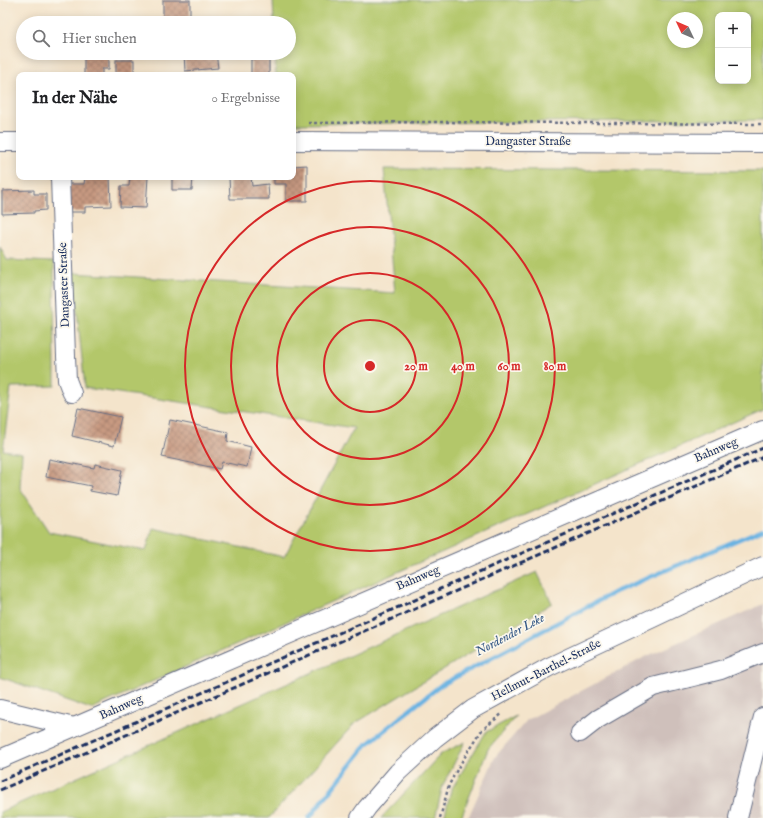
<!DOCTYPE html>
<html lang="de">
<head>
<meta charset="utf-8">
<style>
  body { margin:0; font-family:"IM FELL English",serif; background:#f6f6f6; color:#202124 }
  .controls { position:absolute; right:12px; top:12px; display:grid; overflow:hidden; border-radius:8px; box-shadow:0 2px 10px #0003 }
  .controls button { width:36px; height:36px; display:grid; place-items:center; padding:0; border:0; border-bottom:1px solid #e0e0e0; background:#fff; color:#202124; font:20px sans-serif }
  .compass { position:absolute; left:667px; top:12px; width:36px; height:36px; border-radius:50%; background:#fff; box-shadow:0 2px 10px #0003; rotate:314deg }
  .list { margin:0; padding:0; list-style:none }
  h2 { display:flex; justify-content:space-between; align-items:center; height:52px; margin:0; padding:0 16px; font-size:17px }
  h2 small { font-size:13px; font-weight:400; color:#757577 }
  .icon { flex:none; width:22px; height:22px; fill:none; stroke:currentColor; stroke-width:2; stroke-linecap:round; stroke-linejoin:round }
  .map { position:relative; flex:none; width:763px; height:818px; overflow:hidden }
  .search { position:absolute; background:#fff; box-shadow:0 2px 10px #0003; left:16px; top:16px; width:280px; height:44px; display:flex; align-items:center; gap:10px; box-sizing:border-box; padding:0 14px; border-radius:22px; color:#757577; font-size:15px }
  .panel { position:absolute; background:#fff; box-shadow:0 2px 10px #0003; left:16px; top:72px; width:280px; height:108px; border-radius:8px }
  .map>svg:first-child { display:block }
</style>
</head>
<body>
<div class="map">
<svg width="763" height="818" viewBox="0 0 763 818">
  <defs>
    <pattern id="building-cross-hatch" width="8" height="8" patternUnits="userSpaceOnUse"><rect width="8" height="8" fill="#c89a81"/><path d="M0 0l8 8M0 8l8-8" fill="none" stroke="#a27e6d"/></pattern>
  </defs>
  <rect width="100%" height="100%" fill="#fbf7ec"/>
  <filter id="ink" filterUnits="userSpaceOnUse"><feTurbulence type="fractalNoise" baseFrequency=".025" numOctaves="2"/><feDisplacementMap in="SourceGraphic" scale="8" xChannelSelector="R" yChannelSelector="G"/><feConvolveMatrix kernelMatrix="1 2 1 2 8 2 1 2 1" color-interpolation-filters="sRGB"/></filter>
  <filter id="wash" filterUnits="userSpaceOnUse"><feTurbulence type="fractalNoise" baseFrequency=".012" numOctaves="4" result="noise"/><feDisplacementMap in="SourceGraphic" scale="16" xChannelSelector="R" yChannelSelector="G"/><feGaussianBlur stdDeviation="0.9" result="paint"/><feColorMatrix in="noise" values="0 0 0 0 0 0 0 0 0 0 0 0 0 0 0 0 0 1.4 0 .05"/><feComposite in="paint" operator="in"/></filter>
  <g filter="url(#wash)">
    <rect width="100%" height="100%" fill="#f4e4cb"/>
    <polygon fill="#cfc0bb" points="763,604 763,818 468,818 495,757 527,720 645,657"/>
    <g fill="#b3c76b" stroke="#677b64" fill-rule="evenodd">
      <path d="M273,0H763V120L293,124V75H276L275,53H289V23H274ZM718,15H748V81H718ZM673,18H697V42H673Z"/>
      <polygon points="384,169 763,171 763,409 91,709 0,677 0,247 7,260 54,262 55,386 11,387 3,450 22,453 20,488 49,532 146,551 153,528 284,557 354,428 85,388 73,273 395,293"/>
      <polygon points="537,572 552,603 354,724 269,818 0,818 0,812"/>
      <polygon points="516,716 488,749 461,818 444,818 451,790 486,732"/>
      <polygon points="465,742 443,785 435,818 381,818 441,754"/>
    </g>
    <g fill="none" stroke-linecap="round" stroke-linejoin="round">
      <polyline stroke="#6bb3e2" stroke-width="4.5" points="309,818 366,745 441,685 615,592 763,529"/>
    </g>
    <g id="blocks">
      <g fill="url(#building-cross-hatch)">
        <rect x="163" y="0" width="27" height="18"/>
        <polygon points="84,53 109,53 109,69 102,69 102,75 84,75"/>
        <polygon points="184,53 216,53 218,68 185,71"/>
        <rect x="251" y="59" width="18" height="16"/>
        <rect x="116" y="60" width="18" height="15"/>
        <polygon points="307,165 307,201 286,201 286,184 274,184 274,177 293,177 293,166"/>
        <polygon points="110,177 111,206 85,207 85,212 69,212 68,184 84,184 85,178"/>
        <polygon points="130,177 148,177 146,208 120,207 121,186 129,186"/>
        <polygon points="172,177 193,177 192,190 172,190"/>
        <polygon points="229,177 251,177 252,186 268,184 269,199 230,199"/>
        <polygon points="34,190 34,194 46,194 46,210 34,211 34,213 2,214 2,191"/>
        <polygon points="78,408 121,417 114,446 72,436"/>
        <polygon points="170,420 228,432 227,441 251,447 247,467 222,462 220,469 162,457"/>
        <polygon points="49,459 94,468 95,464 122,470 117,496 90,491 91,486 46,477"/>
      </g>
    </g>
  </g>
  <g filter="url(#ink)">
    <use href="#blocks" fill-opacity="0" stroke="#676e84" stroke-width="1"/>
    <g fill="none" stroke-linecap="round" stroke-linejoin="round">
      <g stroke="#676e84" stroke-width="20">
        <g id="minor">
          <polyline points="293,141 763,143"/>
          <polyline points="0,142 19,142"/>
          <polyline points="60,177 66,356 67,380 72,393"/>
          <polyline points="0,709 74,727"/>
          <polyline points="580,733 598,719 653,687 721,670 763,653"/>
          <polyline points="0,759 763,430"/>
          <polyline points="360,818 367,808 398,772 435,738 473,709 549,667 763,566"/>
          <polyline points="738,818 763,717"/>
        </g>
      </g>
      <g stroke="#676e84" stroke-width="2.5" stroke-dasharray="3 3" stroke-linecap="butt">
        <polyline points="308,123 433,122 763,124"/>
        <polyline points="440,818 449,785 459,766 482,730 503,713"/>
      </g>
      <use href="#minor" stroke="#fff" stroke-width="18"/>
      <g stroke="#1b2f5e" stroke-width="3" stroke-dasharray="6 3" stroke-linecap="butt">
        <polyline points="0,781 763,448"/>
        <polyline points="0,790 763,457"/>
      </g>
    </g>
  </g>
  <g fill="none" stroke="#d62828" stroke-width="2">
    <circle cx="370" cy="366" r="46"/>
    <circle cx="370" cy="366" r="93"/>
    <circle cx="370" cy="366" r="139"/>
    <circle cx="370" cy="366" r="185"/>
  </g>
  <g text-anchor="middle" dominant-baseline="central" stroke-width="3.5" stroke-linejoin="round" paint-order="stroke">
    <g font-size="12" fill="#1b2f5e" stroke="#fbf7ec">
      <text x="528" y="141">Dangaster Straße</text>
      <text transform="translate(64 285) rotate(-92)">Dangaster Straße</text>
      <text transform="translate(716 450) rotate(-23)">Bahnweg</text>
      <text transform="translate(418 578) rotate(-23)">Bahnweg</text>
      <text transform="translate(546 670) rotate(-27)">Hellmut-Barthel-Straße</text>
      <text transform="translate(121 707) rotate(-24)">Bahnweg</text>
    </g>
    <g font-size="13" font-style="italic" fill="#335786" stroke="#fbf7ec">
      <text transform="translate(510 635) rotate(-28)">Nordender Leke</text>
    </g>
  </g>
  <circle cx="370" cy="366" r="6" fill="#d62828" stroke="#fbf7ec" stroke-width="2"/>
  <g font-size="12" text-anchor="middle" font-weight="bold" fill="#d62828" stroke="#fbf7ec" stroke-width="3.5" stroke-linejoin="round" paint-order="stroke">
    <text x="416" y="370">20 m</text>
    <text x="463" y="370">40 m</text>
    <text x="509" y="370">60 m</text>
    <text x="555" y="370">80 m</text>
  </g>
</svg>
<div class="controls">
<button>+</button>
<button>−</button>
</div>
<svg class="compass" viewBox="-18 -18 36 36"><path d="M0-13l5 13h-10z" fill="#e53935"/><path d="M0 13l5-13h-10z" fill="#757577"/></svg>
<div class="search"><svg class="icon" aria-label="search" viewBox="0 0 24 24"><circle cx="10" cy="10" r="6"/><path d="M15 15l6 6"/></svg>Hier suchen</div>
<section class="panel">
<h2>In der Nähe<small>0 Ergebnisse</small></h2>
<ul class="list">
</ul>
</section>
</div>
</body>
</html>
